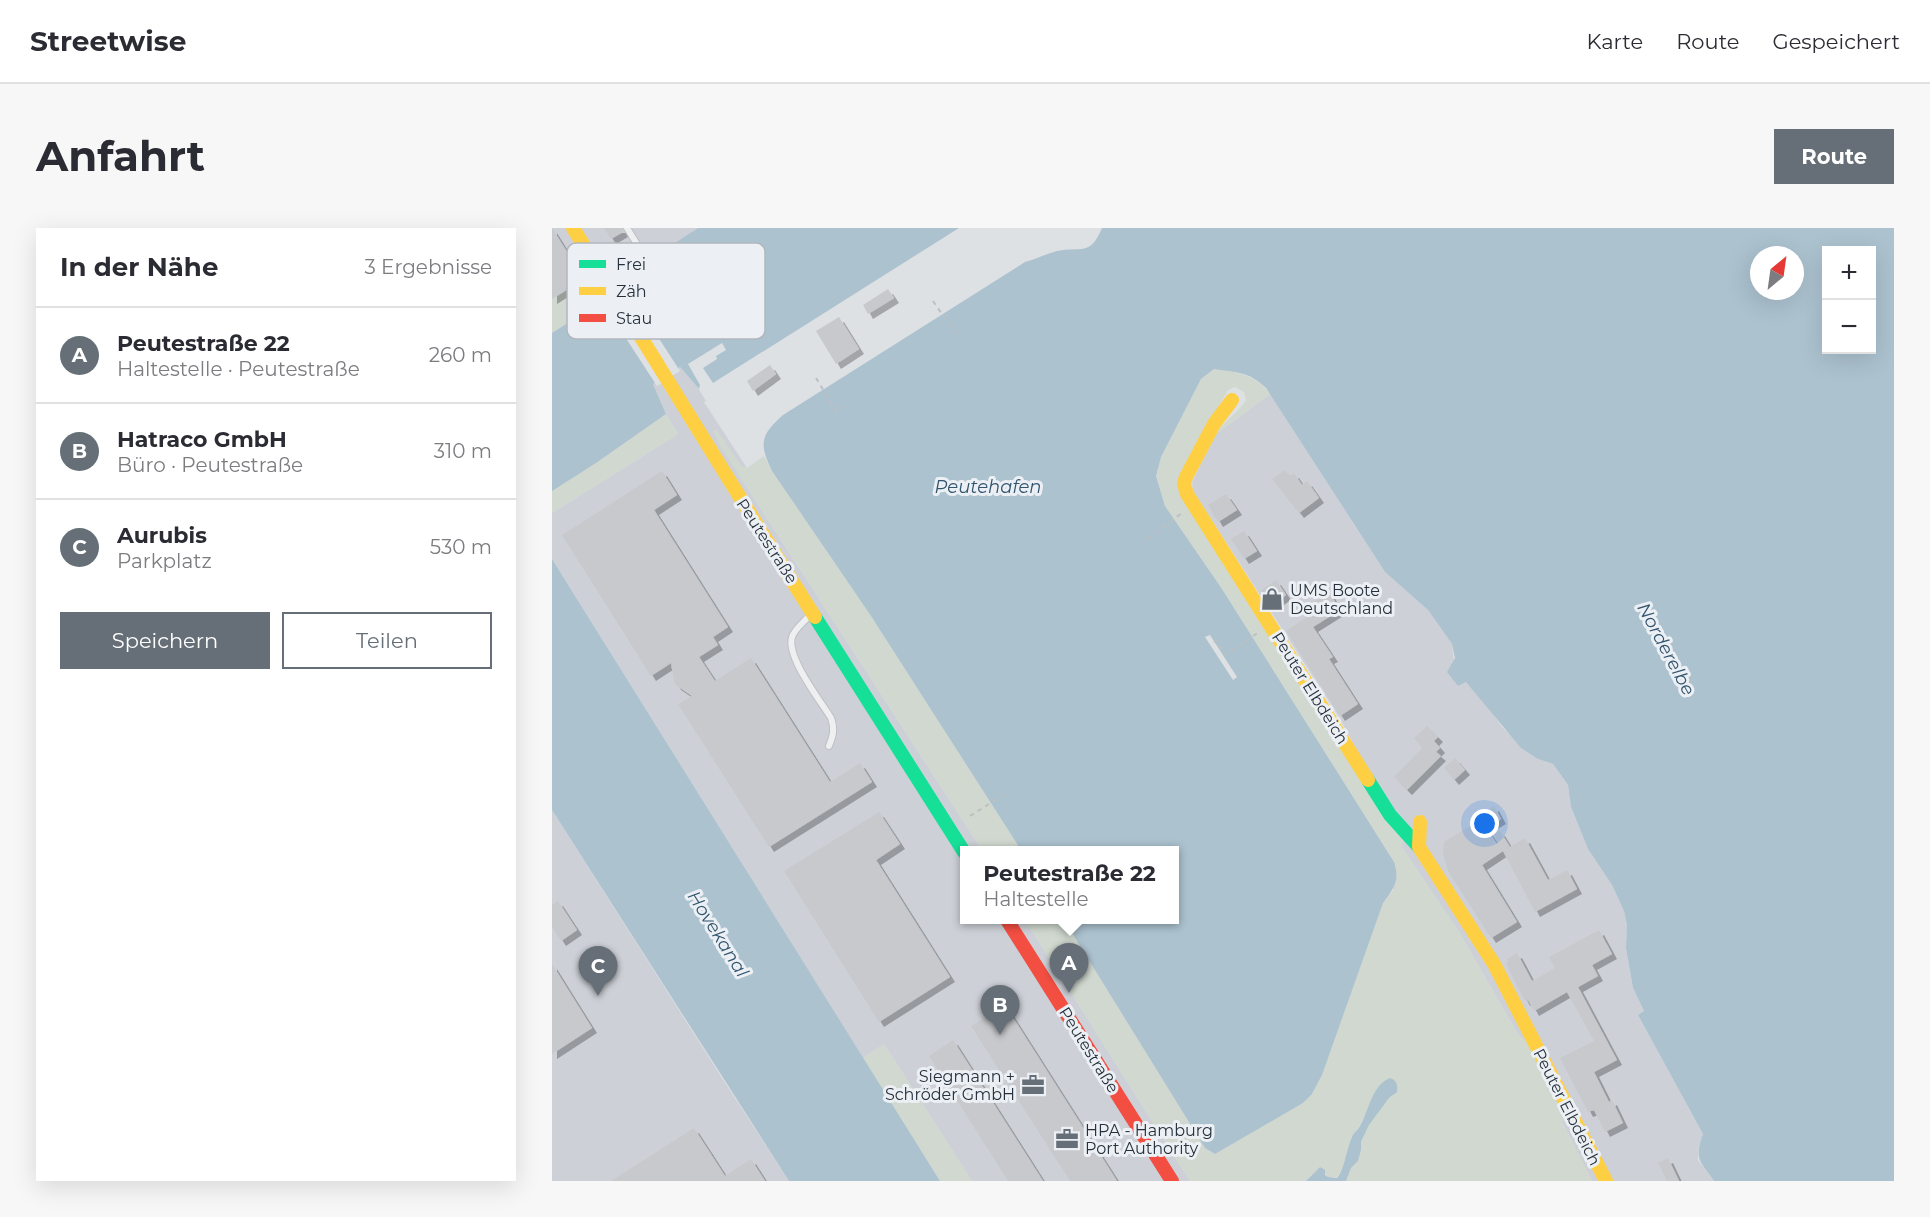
<!DOCTYPE html>
<html lang="de">
<head>
<meta charset="utf-8">
<style>
  body { margin:0; font-family:Montserrat,sans-serif; background:#f7f7f7; color:#2b2b33 }
  .controls { position:absolute; right:18px; top:18px; display:grid; overflow:hidden; border-radius:0px; box-shadow:0 6px 24px #0002 }
  .controls button { width:54px; height:54px; display:grid; place-items:center; padding:0; border:0; border-bottom:2px solid #e1e1e2; background:#fff; color:#2b2b33; font:30px sans-serif }
  .compass { position:absolute; left:1198px; top:18px; width:54px; height:54px; border-radius:50%; background:#fff; box-shadow:0 6px 24px #0002; rotate:29deg }
  .you { position:absolute; left:933px; top:596px; width:21px; height:21px; margin:-15px; border:4px solid #fff; border-radius:50%; background:#1a73e8; box-shadow:0 0 0 9px #1a73e833 }
  .badge { display:grid; place-items:center; width:39px; height:39px; border-radius:50%; background:#666f77; color:#fff; font-size:20px; font-weight:700 }
  .pin { position:absolute; translate:-50% -50px; filter:drop-shadow(0 2px 3px #0008) }
  .pin::after { content:''; position:absolute; top:32px; width:21px; height:18px; background:inherit; clip-path:polygon(0 0,100% 0,50% 100%) }
  .popup { position:absolute; left:408px; top:618px; width:219px; height:78px; box-sizing:border-box; display:grid; place-content:center; border-radius:0px; background:#fff; filter:drop-shadow(0 2px 4px #0005); font-size:20px; white-space:nowrap; color:#7c7c81 }
  .popup b { font-size:22px; color:#2b2b33 }
  .popup::after { content:''; position:absolute; left:50%; top:100%; margin-left:-12px; border:12px solid transparent; border-top-color:#fff }
  .list { margin:0; padding:0; list-style:none }
  h2 { display:flex; justify-content:space-between; align-items:center; height:78px; margin:0; padding:0 24px; font-size:26px }
  h2 small { font-size:20px; font-weight:400; color:#7c7c81 }
  .list li { display:grid; grid-template-columns:39px 1fr auto; gap:18px; align-items:center; box-sizing:border-box; height:96px; padding:0 24px; border-top:2px solid #e1e1e2 }
  .list b { display:block; font-size:22px; white-space:nowrap }
  .list p { margin:0; font-size:20px; white-space:nowrap; color:#7c7c81 }
  .list em { font-size:20px; font-style:normal; color:#7c7c81 }
  .actions { display:flex; gap:12px; padding:18px 24px }
  .actions a { flex:1; padding:14px 0; border:2px solid #666f77; border-radius:0px; text-align:center; font-size:21px; color:#666f77 }
  .actions .main { background:#666f77; color:#fff }
  .map { position:relative; flex:none; width:1342px; height:953px; overflow:hidden; border-radius:0px }
  header { display:flex; align-items:center; gap:36px; box-sizing:border-box; height:84px; padding:0 30px; background:#fff; border-bottom:2px solid #e1e1e2 }
  header strong { font-size:28px }
  nav { display:flex; gap:33px; margin-inline-start:auto; font-size:21px }
  .intro { display:flex; align-items:center; justify-content:space-between; box-sizing:border-box; height:144px; padding:0 36px }
  h1 { margin:0; font-size:42px }
  .button { padding:15px 27px; border-radius:0px; background:#666f77; color:#fff; font-size:21px; font-weight:700 }
  main { display:flex; gap:36px; padding:0 36px }
  aside { flex:1; background:#fff; border-radius:0px; box-shadow:0 6px 24px #0002 }
  .map>svg:first-child { display:block }
</style>
</head>
<body>
<header>
<strong>Streetwise</strong>
<nav><a>Karte</a><a>Route</a><a>Gespeichert</a></nav>
</header>
<div class="intro"><h1>Anfahrt</h1><a class="button">Route</a></div>
<main>
<aside>
<h2>In der Nähe<small>3 Ergebnisse</small></h2>
<ul class="list">
<li><span class="badge">A</span><div><b>Peutestraße 22</b><p>Haltestelle · Peutestraße</p></div><em>260 m</em></li>
<li><span class="badge">B</span><div><b>Hatraco GmbH</b><p>Büro · Peutestraße</p></div><em>310 m</em></li>
<li><span class="badge">C</span><div><b>Aurubis</b><p>Parkplatz</p></div><em>530 m</em></li>
</ul>
<div class="actions"><a class="main">Speichern</a><a>Teilen</a></div>
</aside>
<div class="map">
<svg width="1342" height="953" viewBox="0 0 1342 953">
  <defs>
    <filter id="shadow"><feDropShadow dx="5" dy="5" stdDeviation="0" flood-color="#0004"/></filter>
  </defs>
  <rect width="100%" height="100%" fill="#dee1e4"/>
  <g fill="#cdd1d7">
    <polygon points="0,0 146,0 86,39 84,37 69,46 76,56 79,55 90,79 88,80 63,98 46,76 0,105"/>
    <polygon points="128,139 146,160 154,173 152,174 195,240 187,247 430,622 412,622 412,692 473,692 638,953 420,953 332,816 311,830 0,331 0,285 126,206 114,186 101,156"/>
    <polygon points="718,166 833,344 876,382 900,416 905,458 914,453 936,479 951,500 986,531 1001,536 1016,557 1019,579 1036,621 1060,657 1072,683 1075,697 1074,720 1081,760 1092,783 1086,787 1151,906 1146,921 1146,932 1162,953 1040,953 1011,896 974,813 967,808 907,704 849,618 808,528 787,489 641,263 640,254 664,206"/>
    <polygon points="0,582 170,850 237,953 0,953"/>
  </g>
  <g fill="#d0d8cf">
    <polygon points="32,51 46,76 0,105 0,71"/>
    <path d="M662,141C686,145 702,145 718,166L664,206C672,193 686,185 694,172L692,164L683,159L676,162L628,246L831,590C838,599 846,605 852,613L849,618L907,704L967,808L974,813L1011,885V896L1040,953H794L799,940L806,933L809,922V915L817,897L837,870L841,868L825,860C820,872 815,883 809,895C807,900 801,905 799,910C796,920 791,943 785,949H776L768,939L754,953H638L473,692H512L653,920L663,926L751,875L760,866L770,847L831,674L841,662L842,634L670,361L613,278L604,248L609,229L649,151Z"/>
    <polygon points="114,186 126,206 0,285 0,263 2,260 44,235"/>
    <polygon points="164,201 190,239 193,237 195,240 212,228 220,243 319,388 469,622 430,622 169,219 161,203"/>
    <polygon points="332,816 420,953 388,953 311,830"/>
  </g>
  <g fill="#acc2cf" fill-rule="evenodd">
    <polygon points="146,0 407,0 161,155 151,140 165,131 164,128 174,122 170,115 136,136 148,157 147,161 128,139 101,156 114,186 44,235 0,263 0,105 46,76 64,97 90,79 78,53 80,52 84,54 96,73 130,52 126,46 116,53 113,49 100,57 87,38"/>
    <path d="M550,0H1342V953H1162C1147,932 1142,931 1151,906L1086,787L1092,783L1081,760L1074,720L1075,697L1072,683L1060,657L1036,621L1019,579L1016,557L1001,536L986,531L969,520L914,454L906,458L895,444L903,430L900,416L876,382L833,344L714,160C696,143 686,145 662,141L649,151L609,229L604,248L613,278L670,361L842,634C848,653 842,660 831,675L770,847L760,866L751,875L663,926L653,920L512,692H622V622H469L319,388L220,243C207,216 208,207 231,187L473,34C484,31 494,26 505,23C529,18 538,29 550,0ZM1274,22H1320V122H1274ZM1207,27H1243V63H1207Z"/>
    <polygon points="0,331 388,953 237,953 0,582"/>
    <path d="M838,850C845,852 846,858 845,864L837,870L817,897L809,914V922L806,933L799,940L794,953H754L768,939L773,942V947L776,949L785,950C792,943 795,919 800,909C801,905 806,902 808,898C817,882 820,857 838,850Z"/>
  </g>
  <g fill="#dee1e4">
    <polygon points="86,78 128,143 105,158 62,92 64,93"/>
    <polygon points="658,407 685,449 681,452 653,409"/>
  </g>
  <g fill="#c7c9cc" filter="url(#shadow)">
    <polygon points="0,0 32,51 0,71"/>
    <polygon points="52,0 70,0 71,4 59,11"/>
    <polygon points="336,61 342,70 316,86 311,77"/>
    <polygon points="287,89 307,121 284,136 264,103"/>
    <polygon points="218,137 224,146 201,163 195,153"/>
    <polygon points="733,242 738,248 742,245 750,257 755,253 767,270 747,285 720,251"/>
    <polygon points="110,243 125,267 102,282 176,399 161,409 166,417 147,429 163,453 199,430 278,554 308,535 320,554 217,619 126,476 140,468 124,457 122,453 119,435 99,448 10,307"/>
    <polygon points="674,266 685,282 666,294 656,277"/>
    <polygon points="692,303 705,323 692,331 679,311"/>
    <polygon points="724,352 734,367 720,377 710,362"/>
    <polygon points="777,364 788,382 761,399 781,429 777,431 806,476 788,488 734,403 756,388 751,380"/>
    <polygon points="875,498 886,509 882,513 888,520 884,524 889,528 855,562 842,549 870,520 862,510"/>
    <polygon points="903,530 913,542 902,552 892,540"/>
    <polygon points="942,578 949,591 934,600 945,616 946,615 942,606 948,603 958,619 973,610 996,652 1015,642 1025,661 983,684 951,623 930,637 965,694 939,710 896,643 891,626 892,614 923,595 920,591"/>
    <polygon points="327,584 348,616 324,632 398,749 327,794 232,643"/>
    <polygon points="6,673 25,702 9,713 0,699 0,677"/>
    <polygon points="1047,702 1060,726 1040,737 1046,748 1026,759 1065,832 1042,844 1057,874 1060,872 1071,895 1053,904 1042,882 1036,884 1008,830 1042,813 1015,764 982,783 976,772 973,773 954,736 956,734 955,731 965,725 980,753 1003,740 997,729"/>
    <polygon points="0,736 40,800 0,826"/>
    <polygon points="453,777 565,953 518,953 419,798"/>
    <polygon points="401,812 491,953 456,953 377,828"/>
    <polygon points="142,900 173,948 199,931 213,953 59,953"/>
    <polygon points="1116,930 1127,953 1115,953 1106,935"/>
  </g>
  <g fill="none" stroke-linecap="round" stroke-linejoin="round">
    <g stroke="#bdbfc2" stroke-width="8">
      <g id="lane">
        <polyline points="52,46 88,21 75,0"/>
        <path d="M258,387C252,394 243,400 240,409C234,429 268,472 279,490C283,501 281,508 277,518"/>
      </g>
    </g>
    <g stroke="#bcc0c3" stroke-width="2" stroke-dasharray="4.5 4.5" stroke-linecap="butt">
      <polyline points="381,73 405,108"/>
      <polyline points="264,150 284,183 292,178"/>
      <polyline points="596,310 630,285"/>
      <polyline points="662,414 664,412 674,427 707,404"/>
      <polyline points="418,588 456,564"/>
      <polyline points="569,924 581,916"/>
    </g>
    <use href="#lane" stroke="#eeeff1" stroke-width="6"/>
    <g stroke="#16e098" stroke-width="14">
      <polyline points="263,389 412,624"/>
      <polyline points="816,552 838,587 867,619"/>
    </g>
    <g stroke="#ffcf43" stroke-width="14">
      <path d="M21,0C102,129 181,260 263,389"/>
      <polyline points="680,172 662,196 634,249 632,256 635,266 816,552"/>
      <polyline points="868,594 867,619 942,736 1054,953"/>
    </g>
    <polyline stroke="#f24e42" stroke-width="14" points="455,692 620,953"/>
  </g>
  <defs>
    <g id="shop-bare" transform="scale(1.8)"><path d="M-5-2.5h2.3a2.7 3.5 0 0 1 5.4 0H5L5.5 6h-11ZM-1.5-2.5h3a1.5 2.3 0 0 0-3 0Z" fill="#666f77" stroke="#ecf0f4" stroke-width="2.5" paint-order="stroke"/></g>
    <g id="office-bare" transform="scale(1.8)"><path d="M-6-3h4V-5.5h4V-3h4V5H-6ZM-1-4.5V-3h2v-1.5ZM-6 0V1H6V0Z" fill="#666f77" stroke="#ecf0f4" stroke-width="2.5" paint-order="stroke"/></g>
  </defs>
  <g fill-rule="evenodd">
    <use href="#shop-bare" x="720" y="371"/>
    <use href="#office-bare" x="481" y="857"/>
    <use href="#office-bare" x="515" y="911"/>
  </g>
  <g text-anchor="middle" dominant-baseline="central" stroke-width="6" stroke-linejoin="round" paint-order="stroke">
    <g font-size="16" fill="#26313c" stroke="#ecf0f4">
      <text transform="translate(215 313) rotate(57)">Peutestraße</text>
      <text transform="translate(758 460) rotate(58)">Peuter Elbdeich</text>
      <text transform="translate(537 822) rotate(58)">Peutestraße</text>
      <text transform="translate(1015 879) rotate(63)">Peuter Elbdeich</text>
    </g>
    <g font-size="16" fill="#26313c" stroke="#ecf0f4" text-anchor="start">
      <text x="738" y="362">UMS Boote<tspan x="738" dy="18">Deutschland</tspan></text>
      <text x="463" y="848" text-anchor="end">Siegmann +<tspan x="463" dy="18">Schröder GmbH</tspan></text>
      <text x="533" y="902">HPA - Hamburg<tspan x="533" dy="18">Port Authority</tspan></text>
    </g>
    <g font-size="18" font-style="italic" fill="#31546f" stroke="#ecf0f4">
      <text x="436" y="259">Peutehafen</text>
      <text transform="translate(1114 421) rotate(62)">Norderelbe</text>
      <text transform="translate(166 706) rotate(58)">Hovekanal</text>
    </g>
  </g>
  <rect x="15" y="15" width="198" height="96" rx="9" fill="#ecf0f4" stroke="#b1b7bd" stroke-width="1.5"/>
  <rect x="27" y="32" width="27" height="8" fill="#16e098"/>
  <rect x="27" y="59" width="27" height="8" fill="#ffcf43"/>
  <rect x="27" y="86" width="27" height="8" fill="#f24e42"/>
  <g font-size="16" fill="#26313c">
    <text x="64" y="42">Frei</text>
    <text x="64" y="69">Zäh</text>
    <text x="64" y="96">Stau</text>
  </g>
</svg>
<div class="controls">
<button>+</button>
<button>−</button>
</div>
<svg class="compass" viewBox="-18 -18 36 36"><path d="M0-13l5 13h-10z" fill="#e53935"/><path d="M0 13l5-13h-10z" fill="#7c7c81"/></svg>
<div class="you"></div>
<div class="pin badge" style="left:517px;top:765px">A</div>
<div class="popup"><b>Peutestraße 22</b>Haltestelle</div>
<div class="pin badge" style="left:448px;top:807px">B</div>
<div class="pin badge" style="left:46px;top:768px">C</div>
</div>
</main>
</body>
</html>
